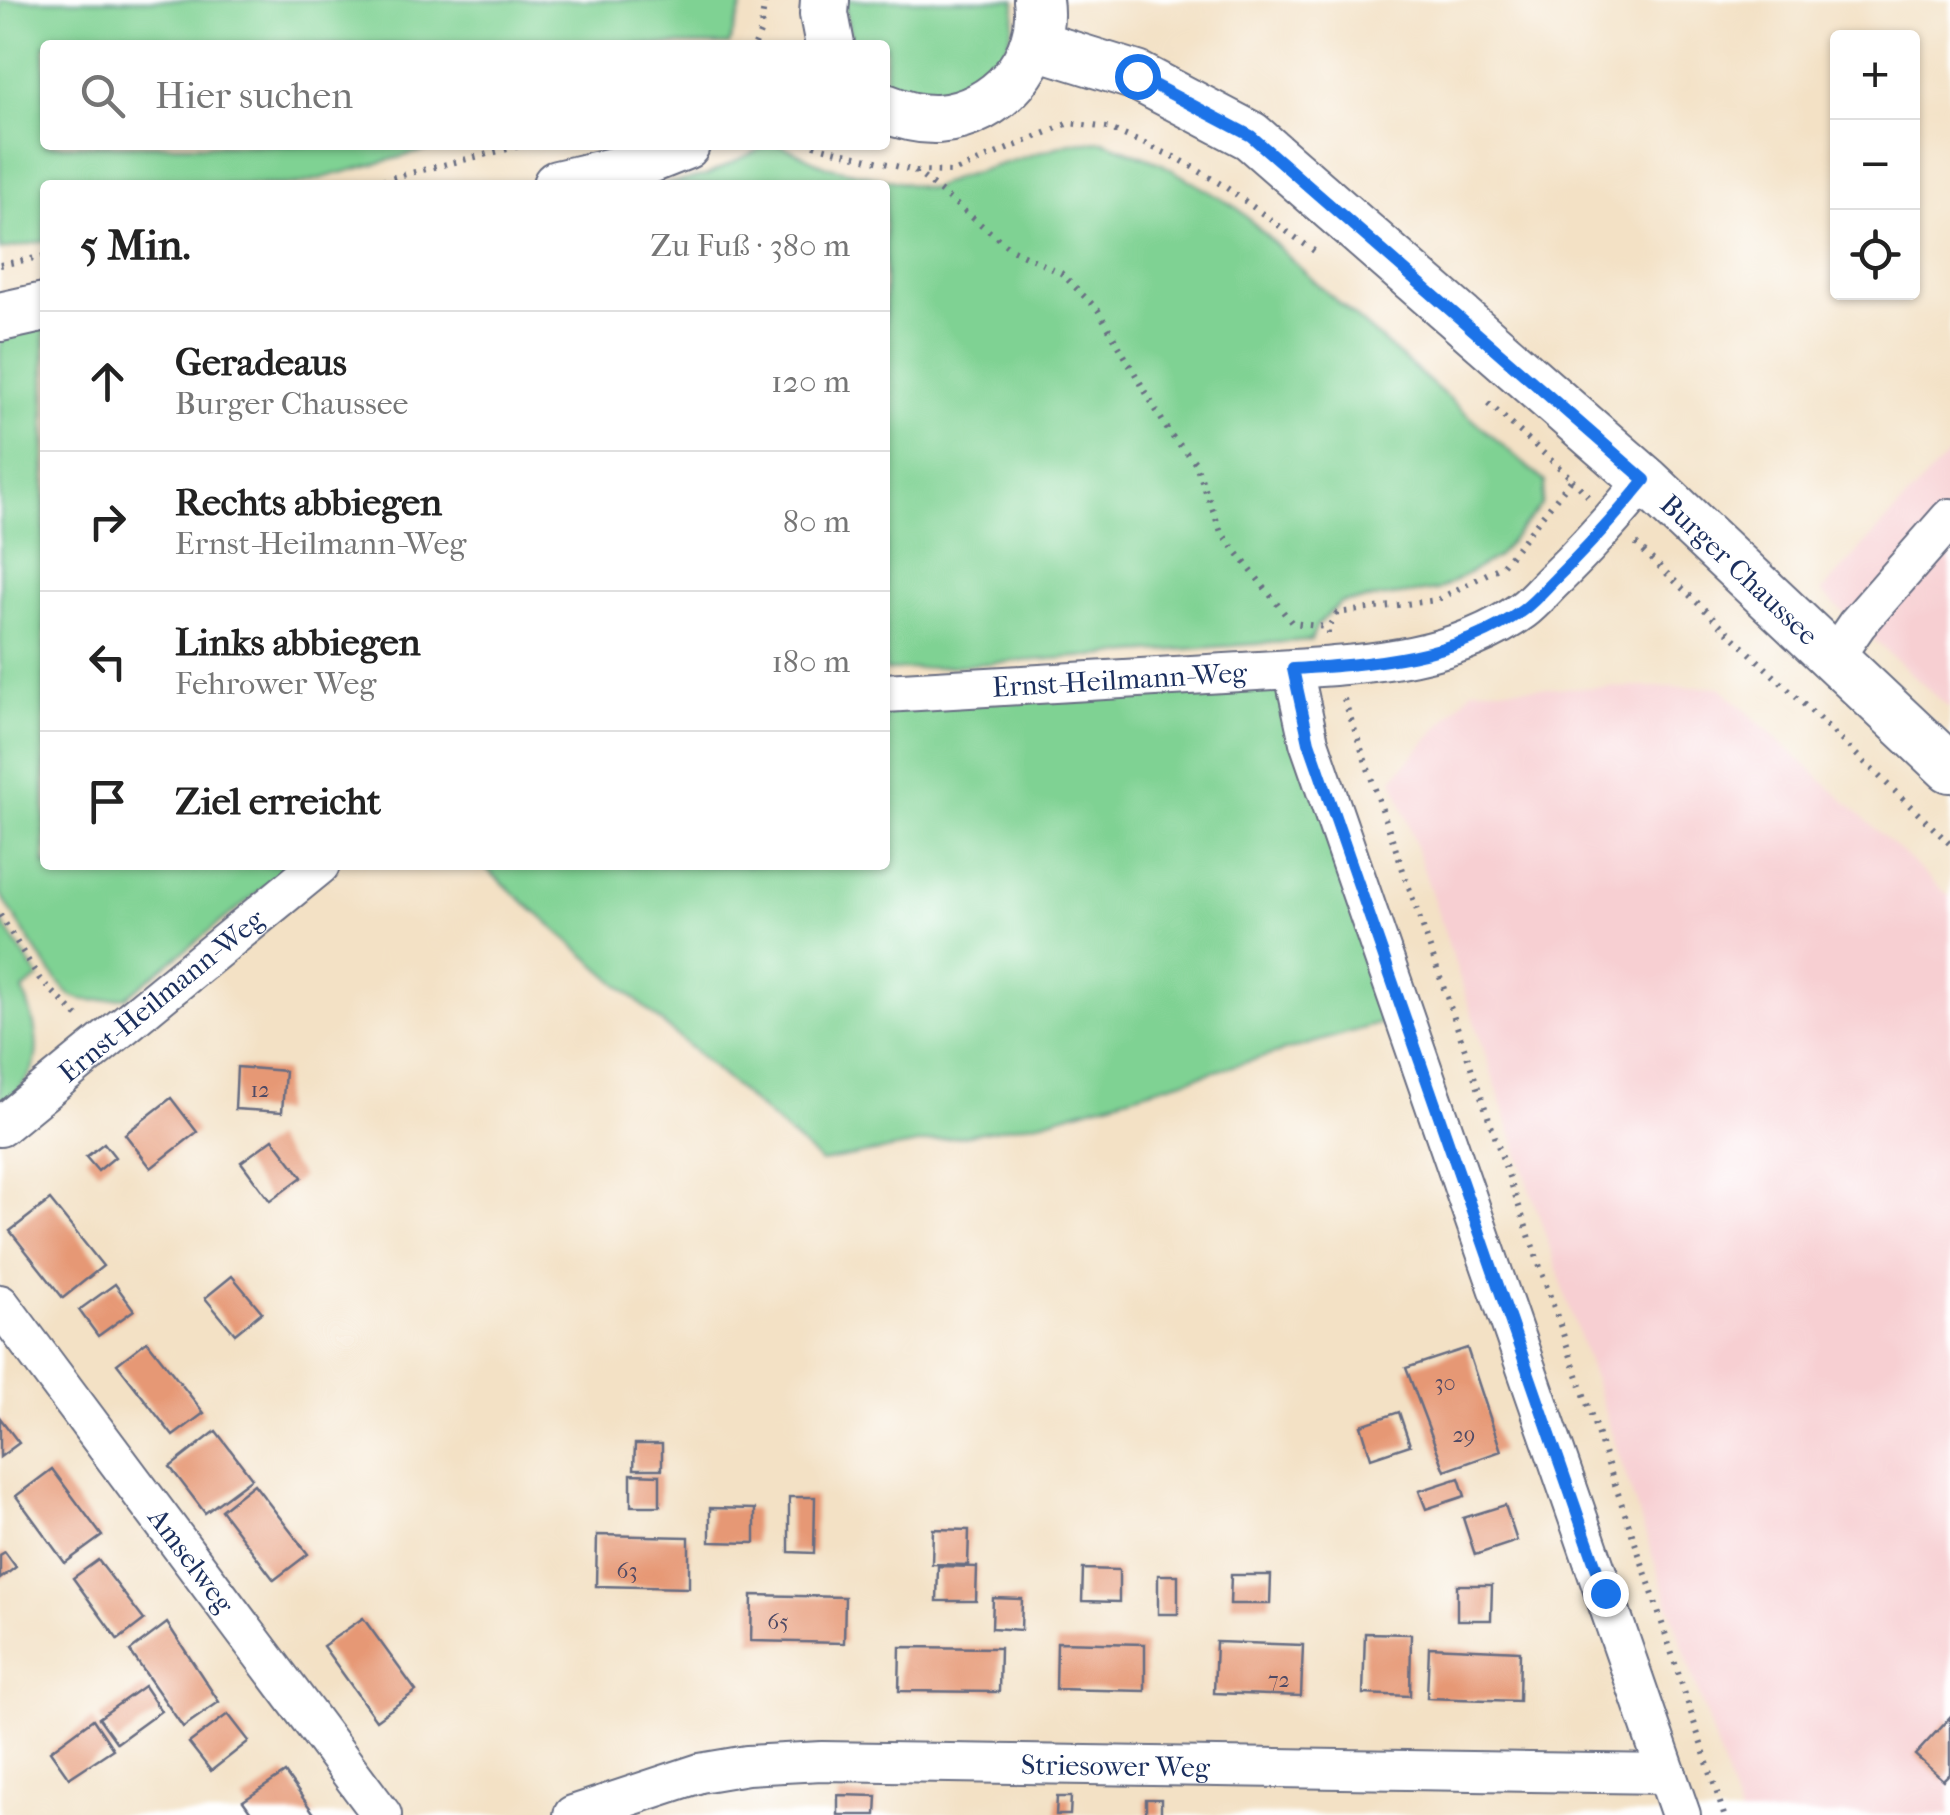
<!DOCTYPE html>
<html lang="de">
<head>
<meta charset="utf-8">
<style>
  body { margin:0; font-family:"IM FELL French Canon",serif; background:#f6f6f6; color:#222 }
  .controls { position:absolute; right:30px; top:30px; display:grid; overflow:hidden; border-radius:10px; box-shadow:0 2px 8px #0004 }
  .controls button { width:90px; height:90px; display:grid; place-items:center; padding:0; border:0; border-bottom:2px solid #e0e0e0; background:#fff; color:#222; font:50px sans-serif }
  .stop { position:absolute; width:30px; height:30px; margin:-22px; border:8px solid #1a73e8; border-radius:50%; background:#fff }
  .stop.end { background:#1a73e8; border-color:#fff; box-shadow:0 2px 10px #0008 }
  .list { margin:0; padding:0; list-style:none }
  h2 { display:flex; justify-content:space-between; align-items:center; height:130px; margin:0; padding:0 40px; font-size:42px }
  h2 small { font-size:32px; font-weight:400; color:#767676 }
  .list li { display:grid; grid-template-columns:65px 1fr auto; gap:30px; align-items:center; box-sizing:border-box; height:140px; padding:0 40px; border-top:2px solid #e0e0e0 }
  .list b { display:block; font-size:38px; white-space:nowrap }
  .list p { margin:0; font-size:32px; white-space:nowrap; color:#767676 }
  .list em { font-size:32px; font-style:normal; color:#767676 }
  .icon { flex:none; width:55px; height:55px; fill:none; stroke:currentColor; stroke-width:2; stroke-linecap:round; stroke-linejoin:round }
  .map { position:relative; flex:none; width:1950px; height:1815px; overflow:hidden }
  .search { position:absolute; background:#fff; box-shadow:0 2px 8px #0004; left:40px; top:40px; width:850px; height:110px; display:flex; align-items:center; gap:25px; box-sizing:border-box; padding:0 35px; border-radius:10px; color:#767676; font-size:38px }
  .panel { position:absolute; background:#fff; box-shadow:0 2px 8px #0004; left:40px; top:180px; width:850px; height:690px; border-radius:10px }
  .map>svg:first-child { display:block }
</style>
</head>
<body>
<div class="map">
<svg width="1950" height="1815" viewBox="0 0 1950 1815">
  <rect width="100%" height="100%" fill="#fff"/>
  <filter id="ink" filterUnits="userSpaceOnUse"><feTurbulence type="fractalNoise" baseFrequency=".01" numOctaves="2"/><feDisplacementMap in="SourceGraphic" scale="20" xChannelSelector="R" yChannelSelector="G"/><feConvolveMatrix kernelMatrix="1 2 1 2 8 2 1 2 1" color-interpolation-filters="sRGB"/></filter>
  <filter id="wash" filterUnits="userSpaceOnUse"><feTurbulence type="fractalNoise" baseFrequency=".0048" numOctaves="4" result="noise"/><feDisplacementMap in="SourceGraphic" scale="40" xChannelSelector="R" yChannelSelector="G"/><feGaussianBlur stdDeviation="2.25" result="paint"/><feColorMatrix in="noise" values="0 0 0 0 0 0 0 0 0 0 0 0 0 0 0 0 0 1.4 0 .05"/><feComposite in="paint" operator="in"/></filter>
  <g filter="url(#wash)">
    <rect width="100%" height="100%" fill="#f3e1c5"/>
    <g fill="#f7cfd2">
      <polygon points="1950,452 1950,709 1821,592"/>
      <polygon points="1720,687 1950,897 1950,1815 1739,1815 1393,778 1474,688"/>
    </g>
    <g fill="#7fd293" stroke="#4d8078" stroke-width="2.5">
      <polygon points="0,0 744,0 729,45 45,45 45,145 446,145 296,185 45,185 45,241 0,250"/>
      <path d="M844,0H1015C1018,74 952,118 885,84V45H851Z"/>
      <polygon points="1103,141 1162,164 1237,208 1317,284 1545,482 1541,505 1497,557 1438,590 1340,603 1317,625 1311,640 885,671 885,185 660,185 705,176 768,145 781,145 825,166 930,189 956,178 1070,143"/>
      <path d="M45,326V865H293L126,997C109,999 88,1004 72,996C57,988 12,912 0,893V336Z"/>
      <polygon points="1293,669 1403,1014 1385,1022 1043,1121 821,1162 482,865 885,865 885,693"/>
      <path d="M0,919L39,978L23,990C42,1042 47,1071 0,1107Z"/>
    </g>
    <g id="blocks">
      <g fill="#e69875">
        <polygon points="237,1067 285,1071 282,1112 235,1109"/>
        <polygon points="171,1098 197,1132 151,1168 125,1134"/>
        <polygon points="273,1139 302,1177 270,1201 241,1162"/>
        <polygon points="104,1143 115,1157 98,1171 86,1157"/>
        <polygon points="50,1200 103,1266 63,1298 10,1231"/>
        <polygon points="232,1276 262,1312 235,1334 205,1298"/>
        <polygon points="115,1284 134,1310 98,1336 79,1310"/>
        <polygon points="147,1341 204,1413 173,1436 117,1364"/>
        <polygon points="1467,1348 1501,1451 1445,1471 1406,1368"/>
        <polygon points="1399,1412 1410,1445 1371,1458 1361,1425"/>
        <polygon points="0,1418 19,1443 0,1457"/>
        <polygon points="216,1431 252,1478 205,1513 170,1467"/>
        <polygon points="635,1444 662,1444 662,1469 634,1469"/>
        <polygon points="52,1469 102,1536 65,1563 16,1496"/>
        <polygon points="631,1474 660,1475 660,1506 631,1506"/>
        <polygon points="1459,1478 1465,1496 1426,1509 1419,1491"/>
        <polygon points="254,1484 308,1554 274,1580 221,1510"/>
        <polygon points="789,1497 815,1497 814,1553 789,1552"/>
        <polygon points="1505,1505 1517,1541 1475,1555 1463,1518"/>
        <polygon points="710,1508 755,1509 755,1543 710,1542"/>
        <polygon points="933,1529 969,1530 968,1565 932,1564"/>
        <polygon points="597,1535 689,1537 689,1588 596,1586"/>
        <polygon points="5,1552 16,1567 0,1579 0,1555"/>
        <polygon points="98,1560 144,1620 118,1640 73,1578"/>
        <polygon points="938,1566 977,1567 976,1601 937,1601"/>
        <polygon points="1083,1569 1119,1570 1119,1602 1082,1601"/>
        <rect x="1158" y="1575" width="20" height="39"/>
        <polygon points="1231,1575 1271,1575 1270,1604 1230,1604"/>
        <polygon points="1457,1585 1492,1585 1491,1620 1457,1620"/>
        <polygon points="752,1595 845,1597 844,1643 751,1641"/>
        <polygon points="993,1598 1022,1599 1021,1630 992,1628"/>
        <polygon points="363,1618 416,1691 376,1720 323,1646"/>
        <polygon points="167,1623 219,1702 183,1727 130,1651"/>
        <polygon points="1365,1633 1411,1634 1410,1696 1363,1694"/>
        <polygon points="1057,1642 1145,1644 1145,1691 1056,1689"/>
        <polygon points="1216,1642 1303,1645 1301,1696 1214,1693"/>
        <polygon points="900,1647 1000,1648 999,1692 899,1691"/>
        <polygon points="1429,1647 1520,1651 1519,1701 1427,1698"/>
        <polygon points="144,1686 161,1711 117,1743 99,1718"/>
        <polygon points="228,1714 249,1741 211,1771 189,1743"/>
        <polygon points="1950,1717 1950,1773 1943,1780 1915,1755"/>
        <polygon points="93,1719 113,1749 69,1778 50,1751"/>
        <polygon points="285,1773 315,1815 253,1815 243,1801"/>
        <polygon points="838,1795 877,1796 876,1815 838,1815"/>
        <polygon points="1057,1797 1071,1797 1070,1815 1056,1815"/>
        <rect x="1146" y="1799" width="15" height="16"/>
      </g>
    </g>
  </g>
  <g filter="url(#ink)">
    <use href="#blocks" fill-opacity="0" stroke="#676d82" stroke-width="2.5"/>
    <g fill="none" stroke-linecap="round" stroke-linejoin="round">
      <g stroke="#676d82" stroke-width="42">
        <g id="minor">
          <polyline points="1833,659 1857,624 1950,518"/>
          <polyline points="1293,669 1309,742 1681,1815"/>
          <path id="s1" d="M885,693L1293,669C1370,664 1458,658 1523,610C1535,601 1545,588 1556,578C1588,547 1617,514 1645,480"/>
          <path id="s2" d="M0,1127L320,865"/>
          <path id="s3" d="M0,1304L382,1815"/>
          <path id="s4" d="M573,1815L700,1773L747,1765L822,1761L1667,1774"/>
        </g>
      </g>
      <g stroke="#676d82" stroke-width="52">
        <g id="major">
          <polyline points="825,0 824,14 830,45"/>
          <path id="s5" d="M1034,44L1137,76L1251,136L1645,480L1950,768"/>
          <path d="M885,108C902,115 920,120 938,119C997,115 1047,59 1038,0"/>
          <polyline points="557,185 622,170 685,145"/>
          <polyline points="0,317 45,307"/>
        </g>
      </g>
      <g stroke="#676d82" stroke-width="6" stroke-dasharray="2.5 8" stroke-linecap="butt">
        <polyline points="755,45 760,33 765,0"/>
        <polyline points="814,145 915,171 953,172 1069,123 1108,128 1179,159 1224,186 1317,253"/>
        <polyline points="915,171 1011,249 1061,273 1098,310 1170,434 1195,462 1221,532 1292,623 1326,627"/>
        <polyline points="362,185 524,145"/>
        <polyline points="0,265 45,256"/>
        <polyline points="1572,479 1588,496"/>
        <polyline points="1636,544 1950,844"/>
        <polyline points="1328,634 1328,628 1337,613 1437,600 1502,566 1572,479 1488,403"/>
        <polyline points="1344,699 1650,1586 1724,1815"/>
        <polyline points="0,915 39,978 78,1017"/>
      </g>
      <use href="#minor" stroke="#fff" stroke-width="38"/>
      <use href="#major" stroke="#fff" stroke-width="48"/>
    </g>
  </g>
  <g fill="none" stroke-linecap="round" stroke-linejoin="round" filter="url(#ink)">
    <path stroke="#1a73e8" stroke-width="12" d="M1137,76L1251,136L1645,480C1617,514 1588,547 1556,578C1546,588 1535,601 1523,610C1458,658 1371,664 1293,669L1309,742L1605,1593"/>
  </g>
  <g text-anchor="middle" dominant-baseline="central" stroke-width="8" stroke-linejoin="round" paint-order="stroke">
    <g font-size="22" fill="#4e4964">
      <text x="260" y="1090">12</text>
      <text x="1445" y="1383">30</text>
      <text x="1464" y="1435">29</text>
      <text x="627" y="1571">63</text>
      <text x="778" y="1622">65</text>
      <text x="1279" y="1680">72</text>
    </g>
    <g font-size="28" fill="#1b2f5e" stroke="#fff">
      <text stroke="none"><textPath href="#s5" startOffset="890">Burger Chaussee</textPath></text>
      <text stroke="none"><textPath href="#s1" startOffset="235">Ernst-Heilmann-Weg</textPath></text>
      <text stroke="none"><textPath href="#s2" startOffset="208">Ernst-Heilmann-Weg</textPath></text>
      <text stroke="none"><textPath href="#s3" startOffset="320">Amselweg</textPath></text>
      <text stroke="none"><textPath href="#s4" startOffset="550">Striesower Weg</textPath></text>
    </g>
  </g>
</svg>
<div class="controls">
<button>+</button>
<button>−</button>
<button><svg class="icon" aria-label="locate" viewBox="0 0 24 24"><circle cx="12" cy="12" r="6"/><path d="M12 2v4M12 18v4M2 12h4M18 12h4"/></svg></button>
</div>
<div class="stop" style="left:1137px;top:76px"></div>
<div class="stop end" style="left:1605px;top:1593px"></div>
<div class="search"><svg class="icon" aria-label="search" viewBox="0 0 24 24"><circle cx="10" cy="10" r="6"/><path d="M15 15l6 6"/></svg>Hier suchen</div>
<section class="panel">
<h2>5 Min.<small>Zu Fuß · 380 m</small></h2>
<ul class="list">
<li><svg class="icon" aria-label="ahead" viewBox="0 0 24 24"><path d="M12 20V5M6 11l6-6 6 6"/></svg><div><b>Geradeaus</b><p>Burger Chaussee</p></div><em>120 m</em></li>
<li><svg class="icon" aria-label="right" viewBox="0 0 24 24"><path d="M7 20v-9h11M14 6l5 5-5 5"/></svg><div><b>Rechts abbiegen</b><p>Ernst-Heilmann-Weg</p></div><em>80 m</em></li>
<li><svg class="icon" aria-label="left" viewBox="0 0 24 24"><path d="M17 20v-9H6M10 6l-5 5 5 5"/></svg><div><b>Links abbiegen</b><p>Fehrower Weg</p></div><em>180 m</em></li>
<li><svg class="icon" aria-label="arrive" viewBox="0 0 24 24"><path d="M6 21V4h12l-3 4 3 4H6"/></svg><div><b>Ziel erreicht</b></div></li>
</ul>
</section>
</div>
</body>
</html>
